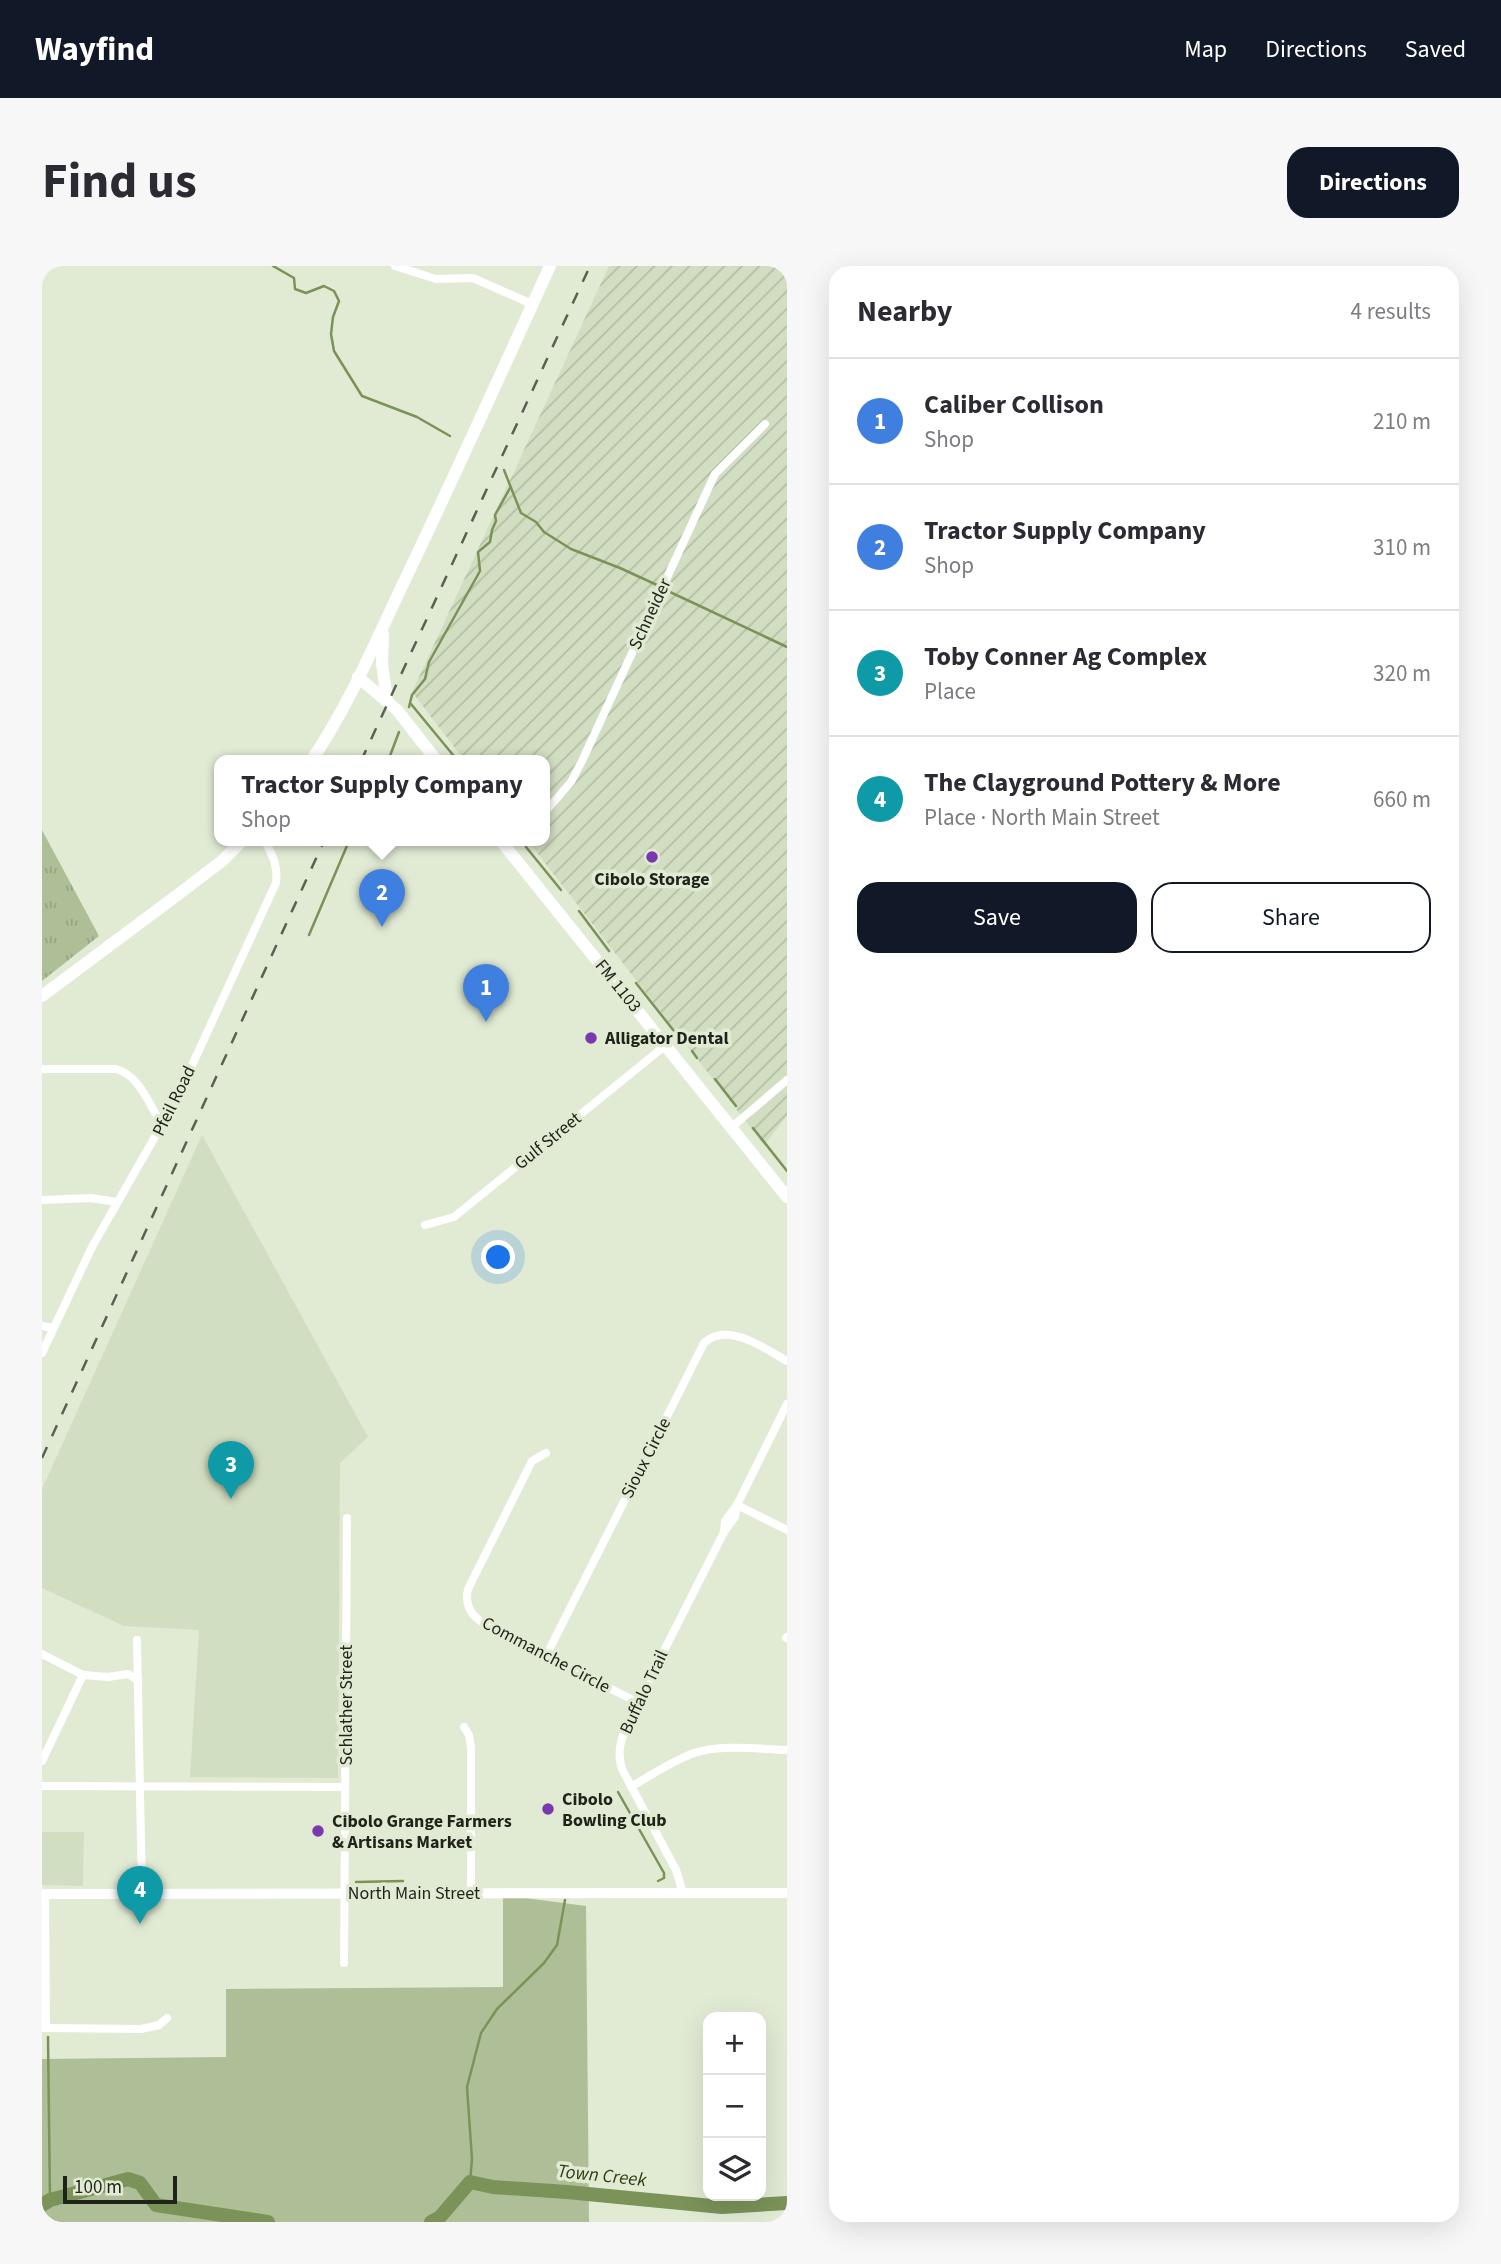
<!DOCTYPE html>
<html lang="en">
<head>
<meta charset="utf-8">
<style>
  body { margin:0; font-family:"Source Sans 3",sans-serif; background:#f7f7f7; color:#2b2b33 }
  .controls { position:absolute; right:21px; bottom:21px; display:grid; overflow:hidden; border-radius:14px; box-shadow:0 7px 28px #0002 }
  .controls button { width:63px; height:63px; display:grid; place-items:center; padding:0; border:0; border-bottom:2px solid #e1e1e2; background:#fff; color:#2b2b33; font:35px sans-serif }
  .scale { position:absolute; left:21px; bottom:18px; width:114px; box-sizing:border-box; padding-left:7px; border:4px solid #1f231a; border-top:0; font-size:19px; line-height:24px; white-space:nowrap; color:#1f231a; -webkit-text-stroke:5px #e1ebd4; paint-order:stroke }
  .you { position:absolute; left:457px; top:992px; width:24px; height:24px; margin:-18px; border:5px solid #fff; border-radius:50%; background:#1a73e8; box-shadow:0 0 0 10px #1a73e833 }
  .badge { display:grid; place-items:center; width:46px; height:46px; border-radius:50%; background:#111827; color:#fff; font-size:23px; font-weight:700 }
  .pin { position:absolute; translate:-50% -58px; filter:drop-shadow(0 2px 4px #0008) }
  .pin::after { content:''; position:absolute; top:37px; width:24px; height:21px; background:inherit; clip-path:polygon(0 0,100% 0,50% 100%) }
  .popup { position:absolute; left:172px; top:489px; width:336px; height:91px; box-sizing:border-box; display:grid; place-content:center; border-radius:14px; background:#fff; filter:drop-shadow(0 2px 5px #0005); font-size:23px; white-space:nowrap; color:#7c7c81 }
  .popup b { font-size:26px; color:#2b2b33 }
  .popup::after { content:''; position:absolute; left:50%; top:100%; margin-left:-14px; border:14px solid transparent; border-top-color:#fff }
  .list { margin:0; padding:0; list-style:none }
  h2 { display:flex; justify-content:space-between; align-items:center; height:91px; margin:0; padding:0 28px; font-size:30px }
  h2 small { font-size:23px; font-weight:400; color:#7c7c81 }
  .list li { display:grid; grid-template-columns:46px 1fr auto; gap:21px; align-items:center; box-sizing:border-box; height:126px; padding:0 28px; border-top:2px solid #e1e1e2 }
  .list b { display:block; font-size:26px; white-space:nowrap }
  .list p { margin:0; font-size:23px; white-space:nowrap; color:#7c7c81 }
  .list em { font-size:23px; font-style:normal; color:#7c7c81 }
  .actions { display:flex; gap:14px; padding:21px 28px }
  .actions a { flex:1; padding:16px 0; border:2px solid #111827; border-radius:21px; text-align:center; font-size:24px; color:#111827 }
  .actions .main { background:#111827; color:#fff }
  .icon { flex:none; width:38px; height:38px; fill:none; stroke:currentColor; stroke-width:2; stroke-linecap:round; stroke-linejoin:round }
  .map { position:relative; flex:none; width:745px; height:1956px; overflow:hidden; border-radius:21px }
  header { display:flex; align-items:center; gap:42px; box-sizing:border-box; height:98px; padding:0 35px; background:#111827; color:#fff }
  header strong { font-size:33px }
  nav { display:flex; gap:38px; margin-inline-start:auto; font-size:24px }
  .intro { display:flex; align-items:center; justify-content:space-between; box-sizing:border-box; height:168px; padding:0 42px }
  h1 { margin:0; font-size:49px }
  .button { padding:18px 32px; border-radius:21px; background:#111827; color:#fff; font-size:24px; font-weight:700 }
  main { display:flex; gap:42px; padding:0 42px }
  aside { flex:1; background:#fff; border-radius:21px; box-shadow:0 7px 28px #0002 }
  .map>svg:first-child { display:block }
</style>
</head>
<body>
<header>
<strong>Wayfind</strong>
<nav><a>Map</a><a>Directions</a><a>Saved</a></nav>
</header>
<div class="intro"><h1>Find us</h1><a class="button">Directions</a></div>
<main>
<div class="map">
<svg width="745" height="1956" viewBox="0 0 745 1956">
  <defs>
    <pattern id="industrial-furrows" width="10" height="10" patternUnits="userSpaceOnUse" patternTransform="scale(1.75)"><rect width="10" height="10" fill="#d2dec1"/><path d="M-1 1l2-2M0 10L10 0M9 11l2-2" fill="none" stroke="#b4bea5"/></pattern>
    <pattern id="park-tufts" width="24" height="20" patternUnits="userSpaceOnUse" patternTransform="scale(1.75)"><rect width="24" height="20" fill="#aebf97"/><path d="M3 7l-1-3M5 7V3M7 7l1-3M15 17l-1-3M17 17v-4M19 17l1-3" fill="none" stroke="#95a482"/></pattern>
  </defs>
  <rect width="100%" height="100%" fill="#e1ebd4"/>
  <g fill="#d2dec1">
    <polygon points="160,869 326,1171 298,1197 296,1512 148,1511 157,1364 82,1360 0,1322 0,1223"/>
    <polygon points="0,1566 42,1566 41,1620 0,1619"/>
  </g>
  <polygon fill="url(#industrial-furrows)" points="567,0 745,0 745,850 722,879 486,575 503,575 503,495 423,495 370,426"/>
  <polygon fill="#aebf97" points="461,1629 544,1640 547,1956 0,1956 0,1793 184,1791 184,1723 461,1721"/>
  <polygon fill="url(#park-tufts)" points="0,564 57,670 0,715"/>
  <g fill="none" stroke-linecap="round" stroke-linejoin="round">
    <g stroke="#7b9259" stroke-width="2.5">
      <polyline points="231,0 252,12 253,23 264,27 282,20 292,25 297,35 291,51 289,68 292,85 320,130 375,151 408,170"/>
      <polyline points="462,204 479,247 494,256 502,266 529,283 578,302 615,319"/>
      <polyline points="628,326 745,381"/>
      <polyline points="369,438 416,495"/>
      <polyline points="367,441 370,429 383,413 387,396 438,305 436,286 448,276 450,264 454,255 453,249 468,222"/>
      <polyline points="346,495 357,466"/>
      <polyline points="484,581 519,624"/>
      <polyline points="537,645 567,685"/>
      <polyline points="267,669 307,575"/>
      <polyline points="594,717 632,765"/>
      <polyline points="650,785 655,792"/>
      <polyline points="673,813 694,840"/>
      <polyline points="711,862 745,905"/>
      <polyline points="576,1526 622,1607 622,1612 616,1615"/>
      <polyline points="314,1616 361,1615"/>
      <polyline points="6,1771 8,1934"/>
      <polyline points="428,1916 430,1893 425,1821 439,1767 455,1743 502,1697 515,1679 523,1634"/>
    </g>
    <g stroke="#7b9259" stroke-width="14">
      <polyline points="0,1939 8,1934 86,1913 98,1917 114,1939 226,1956"/>
      <polyline points="389,1956 398,1951 428,1916 451,1921 525,1926 680,1941 745,1937"/>
    </g>
    <g stroke="#fff" stroke-width="8">
      <polyline points="353,0 394,13 431,12 490,38"/>
      <polyline points="503,546 529,516 540,495 673,208 723,158"/>
      <path d="M0,803H74C99,810 107,840 121,860"/>
      <polyline points="690,861 745,814"/>
      <polyline points="0,934 49,932 75,936"/>
      <polyline points="383,959 412,951 624,779"/>
      <polyline points="0,1060 11,1062"/>
      <path d="M0,1087L50,981L134,834L234,617C236,600 231,590 223,575"/>
      <path d="M504,1187L490,1195L426,1323C421,1345 435,1354 452,1364L595,1436"/>
      <polyline points="695,1239 745,1264"/>
      <polyline points="682,1266 693,1251 695,1239"/>
      <polyline points="744,1372 745,1371"/>
      <polyline points="95,1374 100,1628"/>
      <polyline points="0,1388 41,1409 66,1411 86,1408 96,1414"/>
      <path d="M504,1390L662,1077C685,1055 722,1082 745,1095"/>
      <polyline points="422,1461 427,1469 429,1481 429,1627"/>
      <polyline points="0,1495 41,1409"/>
      <polyline points="0,1520 303,1521"/>
      <path d="M589,1521C609,1509 630,1495 652,1487C681,1478 715,1483 745,1484"/>
      <path d="M641,1627L634,1604L581,1505C574,1489 579,1473 585,1458L682,1266L683,1255L695,1239L745,1138"/>
      <polyline points="3,1628 4,1762"/>
      <polyline points="302,1697 305,1252"/>
      <polyline points="2,1762 99,1763 117,1759 125,1752"/>
    </g>
    <polyline stroke="#fff" stroke-width="10" points="0,1628 745,1627"/>
    <g stroke="#fff" stroke-width="12">
      <polyline points="341,368 340,398 345,433"/>
      <polyline points="316,411 355,444 395,495"/>
      <path d="M269,495C306,441 332,379 360,320C411,214 459,107 508,0"/>
      <polyline points="459,575 745,931"/>
      <polyline points="0,730 134,630 180,595 200,575"/>
    </g>
    <g stroke="#5b6053" stroke-width="2.5" stroke-dasharray="12 12" stroke-linecap="butt">
      <polyline points="319,495 548,0"/>
      <polyline points="0,1192 282,575"/>
    </g>
  </g>
  <g fill="#7938ad" stroke="#e1ebd4" stroke-width="2.5">
    <circle cx="610" cy="591" r="7"/>
    <circle cx="549" cy="772" r="7"/>
    <circle cx="506" cy="1543" r="7"/>
    <circle cx="276" cy="1565" r="7"/>
  </g>
  <g text-anchor="middle" dominant-baseline="central" stroke-width="7" stroke-linejoin="round" paint-order="stroke">
    <g font-size="18" fill="#1f231a" stroke="#e1ebd4">
      <text transform="translate(608 348) rotate(-65)">Schneider</text>
      <text transform="translate(576 720) rotate(51)">FM 1103</text>
      <text transform="translate(132 835) rotate(-64)">Pfeil Road</text>
      <text transform="translate(506 875) rotate(-39)">Gulf Street</text>
      <text transform="translate(604 1192) rotate(-63)">Sioux Circle</text>
      <text transform="translate(504 1389) rotate(28)">Commanche Circle</text>
      <text transform="translate(602 1426) rotate(-65)">Buffalo Trail</text>
      <text transform="translate(304 1439) rotate(-90)">Schlather Street</text>
      <text x="372" y="1627">North Main Street</text>
    </g>
    <g font-size="18" font-weight="bold" fill="#1f231a" stroke="#e1ebd4" text-anchor="start">
      <text x="610" y="613" text-anchor="middle">Cibolo Storage</text>
      <text x="563" y="772">Alligator Dental</text>
      <text x="520" y="1533">Cibolo<tspan x="520" dy="21">Bowling Club</tspan></text>
      <text x="290" y="1555">Cibolo Grange Farmers<tspan x="290" dy="21">&amp; Artisans Market</tspan></text>
    </g>
    <g font-size="19" font-style="italic" fill="#2e3d12" stroke="#e1ebd4">
      <text transform="translate(560 1910) rotate(6)">Town Creek</text>
    </g>
  </g>
</svg>
<div class="controls">
<button>+</button>
<button>−</button>
<button><svg class="icon" aria-label="layers" viewBox="0 0 24 24"><path d="M12 4l9 5-9 5-9-5zM3 14l9 5 9-5"/></svg></button>
</div>
<div class="scale">100 m</div>
<div class="you"></div>
<div class="pin badge" style="left:444px;top:756px;background:#3f7fe0">1</div>
<div class="pin badge" style="left:340px;top:661px;background:#3f7fe0">2</div>
<div class="popup"><b>Tractor Supply Company</b>Shop</div>
<div class="pin badge" style="left:189px;top:1233px;background:#0f9aa8">3</div>
<div class="pin badge" style="left:98px;top:1658px;background:#0f9aa8">4</div>
</div>
<aside>
<h2>Nearby<small>4 results</small></h2>
<ul class="list">
<li><span class="badge" style="background:#3f7fe0">1</span><div><b>Caliber Collison</b><p>Shop</p></div><em>210 m</em></li>
<li><span class="badge" style="background:#3f7fe0">2</span><div><b>Tractor Supply Company</b><p>Shop</p></div><em>310 m</em></li>
<li><span class="badge" style="background:#0f9aa8">3</span><div><b>Toby Conner Ag Complex</b><p>Place</p></div><em>320 m</em></li>
<li><span class="badge" style="background:#0f9aa8">4</span><div><b>The Clayground Pottery &amp; More</b><p>Place · North Main Street</p></div><em>660 m</em></li>
</ul>
<div class="actions"><a class="main">Save</a><a>Share</a></div>
</aside>
</main>
</body>
</html>
